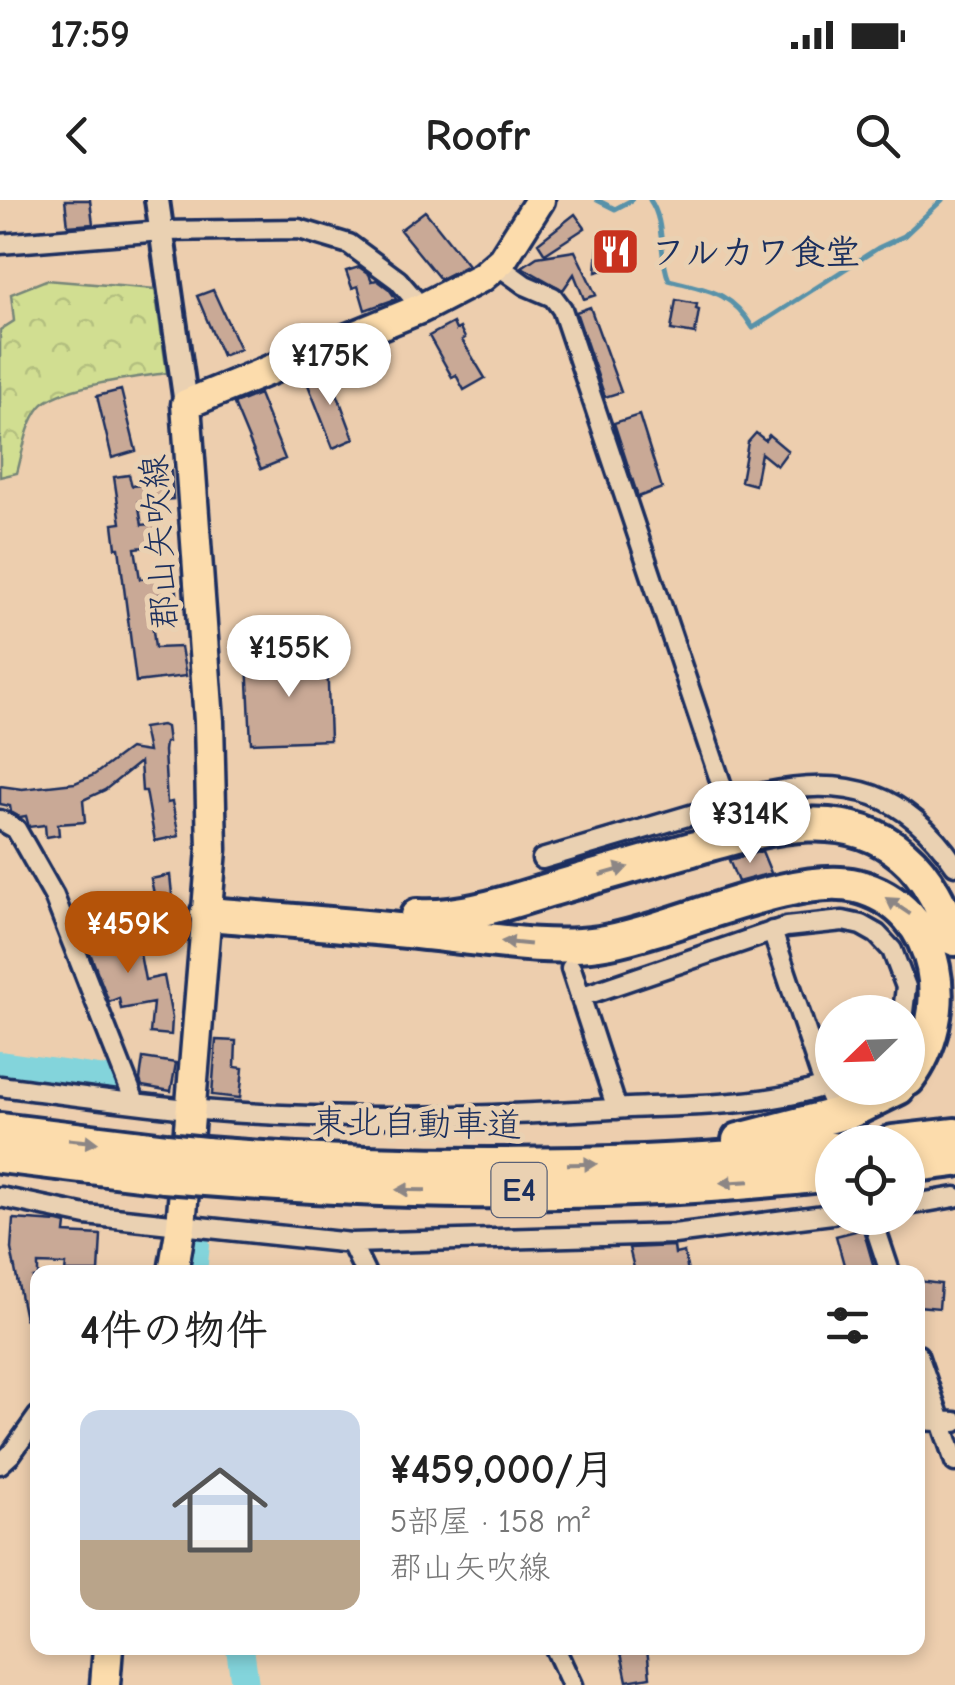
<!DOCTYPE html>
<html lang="ja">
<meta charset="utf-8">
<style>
:root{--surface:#fff;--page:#f2f2f2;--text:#222;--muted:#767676;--line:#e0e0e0;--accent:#b45309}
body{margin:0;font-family:"Comic Neue","Klee One",sans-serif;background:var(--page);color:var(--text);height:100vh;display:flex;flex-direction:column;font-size:38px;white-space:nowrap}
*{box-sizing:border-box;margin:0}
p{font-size:32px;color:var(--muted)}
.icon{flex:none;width:55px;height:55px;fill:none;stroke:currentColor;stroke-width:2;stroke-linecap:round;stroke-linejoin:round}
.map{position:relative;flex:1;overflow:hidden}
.side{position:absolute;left:30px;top:1065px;width:895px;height:390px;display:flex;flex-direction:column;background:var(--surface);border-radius:20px;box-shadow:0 5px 15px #0003}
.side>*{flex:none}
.needle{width:65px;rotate:247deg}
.tools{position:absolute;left:815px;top:795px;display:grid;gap:20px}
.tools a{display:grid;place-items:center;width:110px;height:110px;border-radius:50%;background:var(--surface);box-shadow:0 5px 15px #0003;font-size:50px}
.price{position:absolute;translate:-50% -85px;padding:0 22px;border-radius:35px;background:#fff;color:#222;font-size:32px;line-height:65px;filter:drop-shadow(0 2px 5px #0008)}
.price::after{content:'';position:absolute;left:50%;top:60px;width:30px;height:22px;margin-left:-15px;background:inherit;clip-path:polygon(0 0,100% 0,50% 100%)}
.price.on{background:var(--accent);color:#fff}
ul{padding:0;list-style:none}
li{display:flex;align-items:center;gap:30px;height:250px;padding:0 50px}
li+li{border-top:2px solid var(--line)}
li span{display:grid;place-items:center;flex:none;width:280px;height:200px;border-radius:20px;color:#555}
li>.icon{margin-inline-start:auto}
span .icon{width:120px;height:120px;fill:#fffc;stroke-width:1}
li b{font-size:42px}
h2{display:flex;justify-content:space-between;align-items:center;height:120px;padding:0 50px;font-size:42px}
.status{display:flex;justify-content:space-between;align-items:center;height:70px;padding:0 50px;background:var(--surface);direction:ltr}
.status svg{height:28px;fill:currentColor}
header{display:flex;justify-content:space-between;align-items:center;height:130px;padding:0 50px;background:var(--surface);font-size:45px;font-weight:800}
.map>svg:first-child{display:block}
</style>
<div class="status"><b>17:59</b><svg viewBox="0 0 49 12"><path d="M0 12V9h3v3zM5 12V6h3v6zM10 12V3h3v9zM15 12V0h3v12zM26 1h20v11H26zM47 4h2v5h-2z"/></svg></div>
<header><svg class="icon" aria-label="back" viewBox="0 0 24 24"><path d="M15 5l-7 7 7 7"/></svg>Roofr<svg class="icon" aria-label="search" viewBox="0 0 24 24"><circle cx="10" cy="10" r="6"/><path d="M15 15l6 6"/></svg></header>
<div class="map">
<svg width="955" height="1485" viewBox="0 0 955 1485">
<defs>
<pattern id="forest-crowns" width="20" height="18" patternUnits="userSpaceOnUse" patternTransform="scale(2.5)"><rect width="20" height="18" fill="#d1de91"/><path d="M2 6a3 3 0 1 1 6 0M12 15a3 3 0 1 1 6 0" fill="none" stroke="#b3bf7f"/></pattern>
</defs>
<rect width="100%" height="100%" fill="#edceae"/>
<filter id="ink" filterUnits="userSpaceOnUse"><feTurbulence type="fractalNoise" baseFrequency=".01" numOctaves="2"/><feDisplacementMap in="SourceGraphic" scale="20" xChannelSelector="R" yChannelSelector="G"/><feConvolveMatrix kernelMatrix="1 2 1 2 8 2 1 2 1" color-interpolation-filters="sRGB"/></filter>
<g filter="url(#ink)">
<path fill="url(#forest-crowns)" stroke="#768678" stroke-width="2.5" d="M46,80L155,89L167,173C139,177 57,186 40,207C26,225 23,252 17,273L0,277V130L14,121L11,94Z"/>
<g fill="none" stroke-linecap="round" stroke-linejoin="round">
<path stroke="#5992a9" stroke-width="5" d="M597,0L615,9L632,0
M650,0C666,23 658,55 669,80C708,90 731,91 753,128L878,48L904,36L942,0"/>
<path stroke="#83d4db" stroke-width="28" d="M0,865L113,881
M193,1072L196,1044
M240,1448L245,1485"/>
</g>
<path fill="#c9a996" stroke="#1b2f5e" stroke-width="2.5" d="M65,0H90L93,24L68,26Z
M425,11L468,65L440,79L400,30Z
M575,14L585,28L545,54L538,43Z
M619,44L635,48L633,71L608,69L596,72L598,47Z
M575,51L596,95L584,99L574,74L563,90L522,67L537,57Z
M359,67L369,74L372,81L377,80L389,89L396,99L365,110L358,86L352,88L346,71Z
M213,90L240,149L222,156L197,96Z
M676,100L697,104L696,109L699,110L695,134L671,130Z
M590,107L621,192L605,197L576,112Z
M453,123L456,130L460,128L465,138L462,140L485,178L464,190L456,175L452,177L429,136Z
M328,169L354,239L333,248L305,177Z
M121,190L136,251L112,258L97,196Z
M259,194L285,259L261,269L234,204Z
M639,215L662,288L638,297L614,223Z
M756,233L765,240L769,235L788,251L777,266L761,253L755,285L741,281L748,242Z
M171,271L173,299L138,302L142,325L160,323L163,345L135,348L140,379L175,374L177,393L149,396L155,448L181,447L186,476L136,482L119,348H116L113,324L121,323L114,277L129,275L132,286L154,283L153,273Z
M327,458L330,540L251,543L247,461Z
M162,525L166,527L168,542L165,543L164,551L167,603L172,602L179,636L155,641L146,591H142L140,562L105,590L83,600L85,622L58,624L59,635L46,637L45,625L29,627L26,616L20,617L11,612L10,606L0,604V586L22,589L75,583L94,575L129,549L148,552L143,528Z
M762,651L771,673L738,682L729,660Z
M170,675L173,704L156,705L151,679Z
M87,714L94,739L127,732L131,751L139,749L145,780L164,776L172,818L171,835L150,833L153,803L121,809L119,798L109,802L76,717Z
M216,840L236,841L235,867L243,868L240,898L212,895Z
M143,858L176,863L171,891L142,886L140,880Z
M13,1019L58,1022L66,1024L65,1033L101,1035L99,1072H65L66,1065L38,1064V1077L33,1078L38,1117L25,1119L11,1049Z
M863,1029L875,1071L846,1072L836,1036Z
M674,1046L675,1054L684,1052L688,1072H635L629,1048Z
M919,1081L941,1084L939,1108L918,1106Z
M620,1448H647L650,1477L627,1481Z"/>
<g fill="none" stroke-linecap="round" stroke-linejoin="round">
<path stroke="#c3ae9e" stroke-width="18" stroke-dasharray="18 9" stroke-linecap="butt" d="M836,910L847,942"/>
<defs>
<path id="minor" d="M0,44L162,31L299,29L349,44L398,80L422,108
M496,64L525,85L553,97L562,109L728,604
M0,620L16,629L54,696L135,902
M542,659L765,593C849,575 906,593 955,665
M772,731L821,876L834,906
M571,768L617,909
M580,797L786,727L843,721L861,725L877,734L892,750L906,787L903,812
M0,886C63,894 126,903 189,909C335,922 483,917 629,908C692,905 774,906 832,883
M0,997L86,1015L351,1043L674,1034L832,1014
M908,1005L955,997
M872,1018L890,1072
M351,1043L365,1072
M918,1155L955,1262
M918,1220L955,1222
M0,1264L11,1254L38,1216
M555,1448L572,1485"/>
<path id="tertiary" d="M157,0L186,204"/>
<path id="primary" d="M173,1072L181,1026L212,649L209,521L186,204L422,108L482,77L502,60L540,0
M105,1485L108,1448"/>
<path id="motorway" d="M207,714C280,720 353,725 425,733C482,738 542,751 599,743C668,733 793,671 856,686C945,708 955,817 908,879
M417,716C466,719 513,700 559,687C603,674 647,662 692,649C761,630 842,602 903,655C929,677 942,708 955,739
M0,930L166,950
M739,940L851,911L898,888
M893,942L955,935
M205,954C414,970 624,969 832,949
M0,956L164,976
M908,966L955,960
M205,979C413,995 625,998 832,974"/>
</defs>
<use href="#minor" stroke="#1b2f5e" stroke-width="25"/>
<use href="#tertiary" stroke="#1b2f5e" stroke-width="30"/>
<use href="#primary" stroke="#1b2f5e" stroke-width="35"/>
<use href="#motorway" stroke="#1b2f5e" stroke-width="40"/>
<use href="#minor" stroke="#ead1b2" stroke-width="18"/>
<use href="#tertiary" stroke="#ead1b2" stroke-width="22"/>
<use href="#primary" stroke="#fcdcac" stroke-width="28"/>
<use href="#motorway" stroke="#fcdcac" stroke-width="32"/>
<defs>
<path id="motorway-bridge" d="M166,950L205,954
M164,976L205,979"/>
</defs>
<use href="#motorway-bridge" stroke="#1b2f5e" stroke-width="40" stroke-linecap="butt"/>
<use href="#motorway-bridge" stroke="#fcdcac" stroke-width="32"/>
</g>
<defs><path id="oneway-solid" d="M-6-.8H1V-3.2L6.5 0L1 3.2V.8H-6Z" transform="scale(2.5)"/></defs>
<g fill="#8c8685">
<use href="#oneway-solid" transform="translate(614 671) rotate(-16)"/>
<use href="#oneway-solid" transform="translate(898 706) rotate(-146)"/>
<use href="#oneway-solid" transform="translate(516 743) rotate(-174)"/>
<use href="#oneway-solid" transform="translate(83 941) rotate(6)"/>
<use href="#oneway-solid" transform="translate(582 964) rotate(-1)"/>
<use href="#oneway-solid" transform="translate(735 982) rotate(177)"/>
<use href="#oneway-solid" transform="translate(411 990) rotate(-179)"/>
</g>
</g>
<defs>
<symbol id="restaurant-square" viewBox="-11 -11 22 22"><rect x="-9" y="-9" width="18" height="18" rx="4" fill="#c8321e" stroke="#ead1b2"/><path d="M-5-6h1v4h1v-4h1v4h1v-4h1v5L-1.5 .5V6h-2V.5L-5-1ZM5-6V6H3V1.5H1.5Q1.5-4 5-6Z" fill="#fff"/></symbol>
</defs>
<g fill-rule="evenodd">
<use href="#restaurant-square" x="588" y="24" width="55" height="55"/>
</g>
<g text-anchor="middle" stroke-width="10" stroke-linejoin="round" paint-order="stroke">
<rect fill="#ead1b2" stroke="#596077" stroke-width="2.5" x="491.5" y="963" width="55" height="54" rx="8"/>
<g font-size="32" font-weight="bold" fill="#1b2f5e">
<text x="519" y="1001">E4</text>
</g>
<g font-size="35" font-weight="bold" fill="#1b2f5e" stroke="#ead1b2" text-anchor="start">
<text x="651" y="64">フルカワ食堂</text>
</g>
<g font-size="35" fill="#1b2f5e" stroke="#ead1b2">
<text transform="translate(159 342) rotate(-94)" y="12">郡山矢吹線</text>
<text transform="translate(417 923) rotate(1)" y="12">東北自動車道</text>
</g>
</g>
</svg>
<div class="tools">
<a><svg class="needle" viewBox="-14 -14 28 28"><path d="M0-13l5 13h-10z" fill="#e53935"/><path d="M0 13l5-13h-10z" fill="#767676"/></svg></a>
<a><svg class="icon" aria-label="locate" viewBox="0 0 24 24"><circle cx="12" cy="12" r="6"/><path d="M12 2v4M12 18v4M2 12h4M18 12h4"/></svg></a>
</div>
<b class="price" style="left:330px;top:208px">¥175K</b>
<b class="price" style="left:289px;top:500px">¥155K</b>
<b class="price" style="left:750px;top:666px">¥314K</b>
<b class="price on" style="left:128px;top:776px">¥459K</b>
<section class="side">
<h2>4件の物件<svg class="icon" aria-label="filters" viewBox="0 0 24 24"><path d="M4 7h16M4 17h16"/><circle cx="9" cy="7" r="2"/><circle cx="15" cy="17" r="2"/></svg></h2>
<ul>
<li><span style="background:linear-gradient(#c9d6e8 65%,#b9a48a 0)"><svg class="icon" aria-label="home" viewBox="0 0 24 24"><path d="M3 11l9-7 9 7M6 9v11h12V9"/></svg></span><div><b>¥459,000/月</b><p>5部屋 · 158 m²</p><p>郡山矢吹線</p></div></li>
</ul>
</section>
</div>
